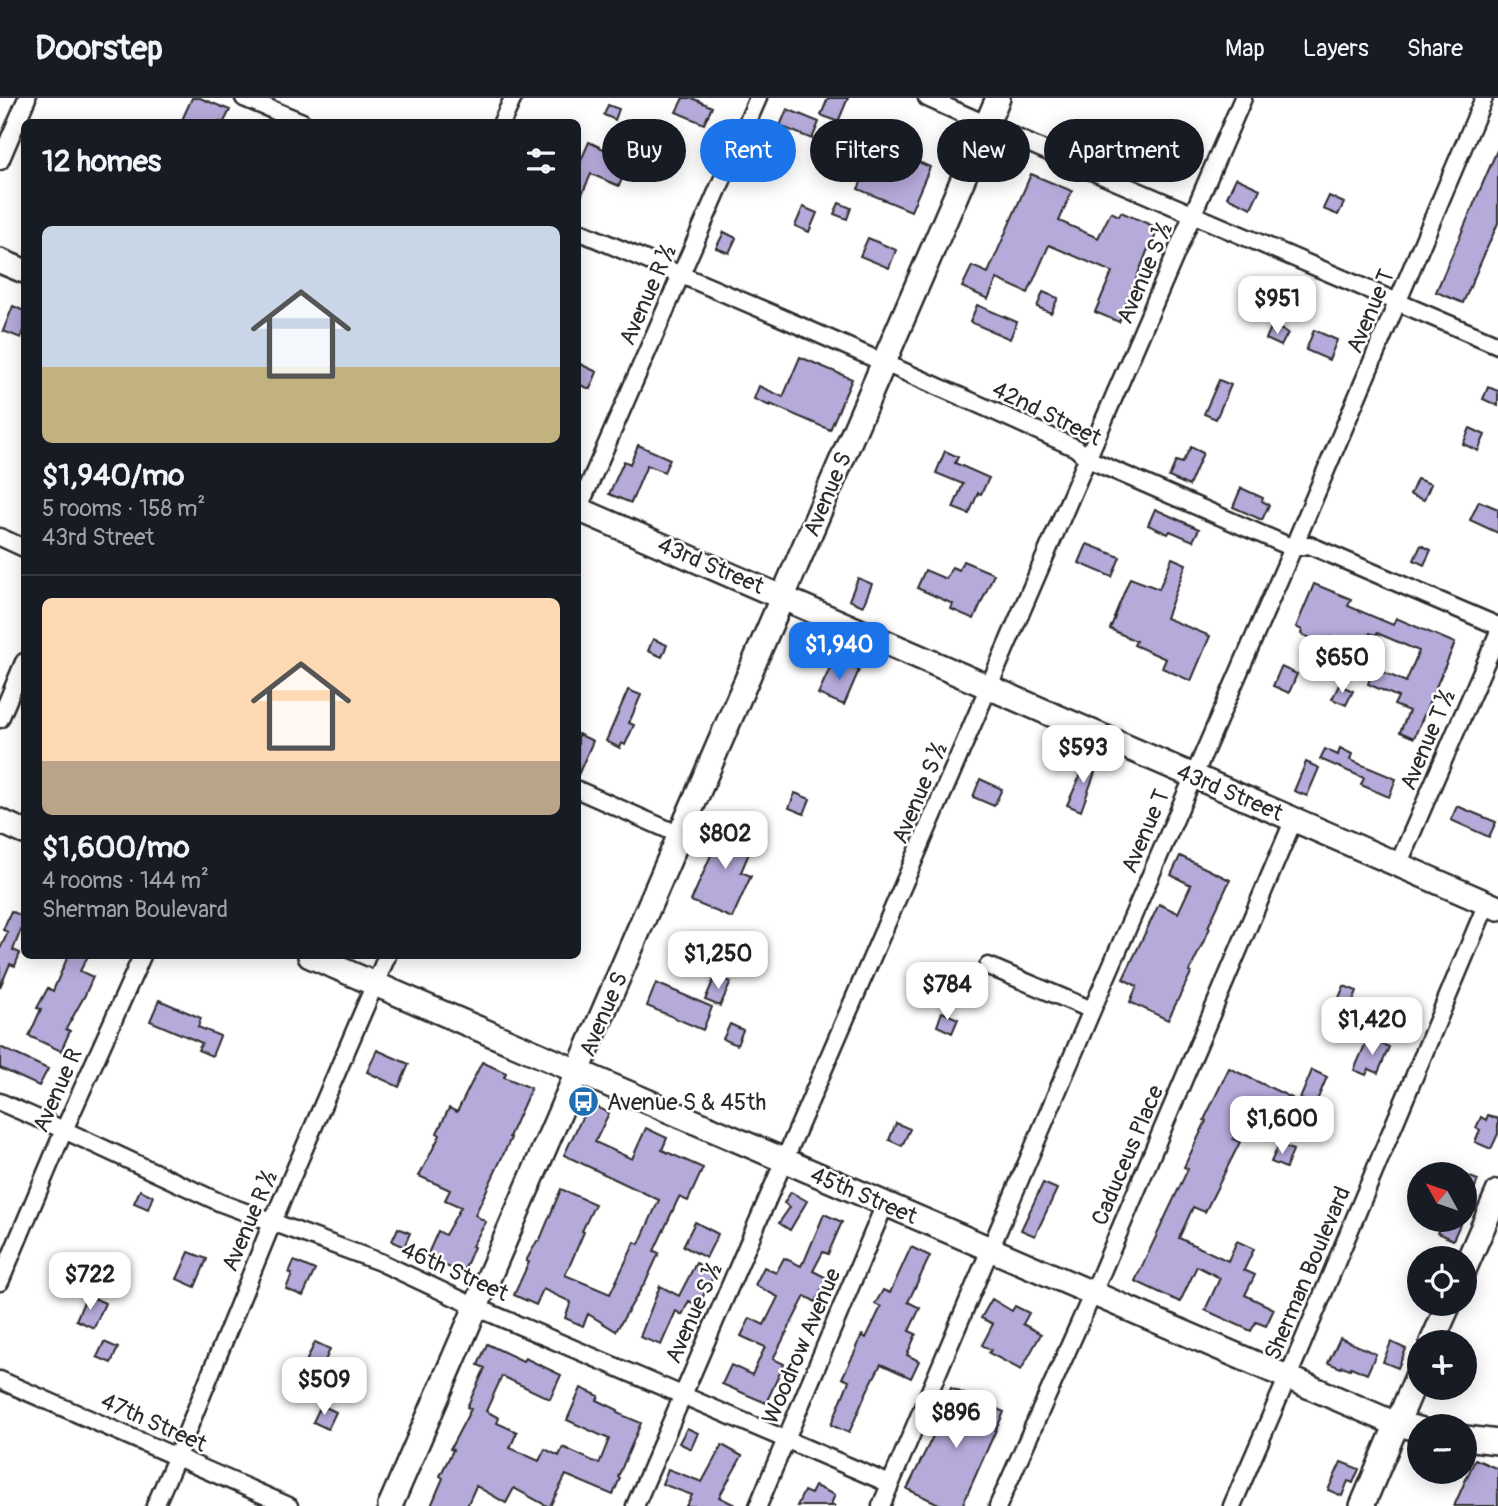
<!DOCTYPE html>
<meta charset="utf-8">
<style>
:root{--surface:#171b24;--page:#20242c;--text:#f1f3f6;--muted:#9ea1a6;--line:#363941;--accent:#1a73e8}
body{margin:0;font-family:Pangolin,sans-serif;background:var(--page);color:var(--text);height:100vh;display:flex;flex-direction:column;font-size:26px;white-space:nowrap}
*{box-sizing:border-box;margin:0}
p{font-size:23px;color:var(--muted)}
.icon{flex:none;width:38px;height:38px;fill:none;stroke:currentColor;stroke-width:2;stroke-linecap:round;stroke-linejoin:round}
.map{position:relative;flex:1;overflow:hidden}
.side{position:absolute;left:21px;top:21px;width:560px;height:840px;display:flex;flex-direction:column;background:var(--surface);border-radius:10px;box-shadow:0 4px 18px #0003}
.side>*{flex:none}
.hud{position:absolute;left:602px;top:21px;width:665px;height:63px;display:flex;gap:14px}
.needle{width:46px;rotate:310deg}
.buttons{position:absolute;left:1407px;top:1064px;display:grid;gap:14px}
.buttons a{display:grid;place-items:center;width:70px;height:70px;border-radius:50%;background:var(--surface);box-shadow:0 4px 18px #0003;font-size:35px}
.price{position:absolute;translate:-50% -60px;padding:0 16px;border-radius:14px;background:#fff;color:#222;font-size:23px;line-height:46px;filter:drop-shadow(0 2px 4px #0008)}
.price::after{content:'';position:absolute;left:50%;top:42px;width:21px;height:16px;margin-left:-10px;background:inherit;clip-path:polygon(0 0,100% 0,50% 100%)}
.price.on{background:var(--accent);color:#fff}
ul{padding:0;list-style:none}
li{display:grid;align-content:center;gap:14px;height:371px;padding:0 21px}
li+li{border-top:2px solid var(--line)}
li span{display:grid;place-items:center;height:217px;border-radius:10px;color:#555}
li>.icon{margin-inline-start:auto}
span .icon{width:126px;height:126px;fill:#fffc;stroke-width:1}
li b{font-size:30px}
h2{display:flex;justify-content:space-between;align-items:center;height:84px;padding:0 21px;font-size:30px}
.pill{padding:0 24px;border-radius:32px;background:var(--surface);box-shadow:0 4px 18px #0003;font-size:24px;line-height:63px}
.pill.on{background:var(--accent);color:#fff}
header{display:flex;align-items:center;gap:42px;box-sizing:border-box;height:98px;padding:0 35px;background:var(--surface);border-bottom:2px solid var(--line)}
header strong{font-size:33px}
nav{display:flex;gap:38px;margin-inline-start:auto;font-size:24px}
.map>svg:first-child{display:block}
</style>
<header>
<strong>Doorstep</strong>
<nav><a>Map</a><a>Layers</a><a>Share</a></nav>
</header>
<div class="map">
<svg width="1498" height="1408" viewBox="0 0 1498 1408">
<rect width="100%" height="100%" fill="#fff"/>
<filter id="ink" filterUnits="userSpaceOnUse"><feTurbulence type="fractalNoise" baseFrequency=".0143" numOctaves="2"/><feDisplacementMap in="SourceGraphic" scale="14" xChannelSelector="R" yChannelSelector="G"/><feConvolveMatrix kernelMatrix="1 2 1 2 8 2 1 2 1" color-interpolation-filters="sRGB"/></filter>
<g filter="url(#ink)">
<path fill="#b6aada" stroke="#2b2b2b" stroke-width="2" d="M192,0H200L230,12L224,24H181Z
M683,0H692L712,9L704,26L676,14Z
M828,0H848L838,24L821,17Z
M608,7L619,11L615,22L604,17Z
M787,11L819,24L812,41L780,28Z
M629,31L642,36L636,51L623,45Z
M589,44L627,62L622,75L624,76L619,88L591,76L578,105V69Z
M878,46L930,69L911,113L858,91Z
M1498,50V125L1463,205L1436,194Z
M1031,76L1072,93L1059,123L1098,140L1111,114L1119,118L1121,114L1158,130L1150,152L1148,151L1119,224L1095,214L1112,174L1049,147L1028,195L997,181L988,201L962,189L972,168L988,175Z
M1236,80L1260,91L1251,110L1227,99Z
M1329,98L1344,105L1338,117L1323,111Z
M839,105L851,110L847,121L834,116Z
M803,109L817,115L809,134L795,128Z
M724,134L736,140L729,155L716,150Z
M868,140L896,152L889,170L860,158Z
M1043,194L1058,200L1051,215L1037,209Z
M977,207L1017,224L1010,241L970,224Z
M13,208L24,213V231L21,240L3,233Z
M1272,227L1288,235L1281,248L1266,241Z
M1314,232L1337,242L1329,262L1306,252Z
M800,259L852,281L830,332L770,306V308L754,301L759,288L783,299Z
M578,265L597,274L590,291L578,286Z
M1219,282L1231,287L1216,321L1204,316Z
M1488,289L1498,293V308L1483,301Z
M1470,330L1485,337L1478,353L1463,346Z
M638,347L670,361L664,374L647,367L631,405L609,396L624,363L630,366Z
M1191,349L1203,355L1189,388L1169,379L1176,363L1182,365Z
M945,353L958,359L955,365L989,380L981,396L978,395L969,416L953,410L963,386L936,375Z
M1417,381L1431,386L1424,402L1410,397Z
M1241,390L1263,400L1262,403L1269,407L1262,422L1233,409Z
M1479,403L1498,411V435L1470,422Z
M1155,411L1199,431L1193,443L1170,433L1168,436L1148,427Z
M1087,446L1120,459L1112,479L1079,465Z
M1421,447L1431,452L1424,467L1414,462Z
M1172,460L1186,466L1166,520L1210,538L1191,583L1162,570L1166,561L1134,547L1136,543L1110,531L1115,519H1114L1130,480L1159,491Z
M963,463L994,476L974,521L951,511L953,506L917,490L925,472L946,481L952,469L959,472Z
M858,480L872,486L863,508L849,502Z
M1314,486L1351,501L1348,508L1393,527L1396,520L1455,545L1414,640L1400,634L1409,613L1394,607L1398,599L1368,586L1374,570L1406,584L1419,553L1377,535L1375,537L1370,535L1362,553L1330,539L1326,547L1301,536L1302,532L1296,529Z
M653,541L667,547L662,559L648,553Z
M834,561L859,572L844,607L818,596Z
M1281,569L1297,576L1289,595L1273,588Z
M1339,587L1353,593L1346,607L1332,601Z
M628,592L641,597L629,625L634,627L625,647L622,645L620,650L606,643Z
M578,636L593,643L578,677Z
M1340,650L1352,656L1350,662L1396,681L1389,699L1361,687L1364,680L1320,661L1325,651L1338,657Z
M1085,661L1098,666L1081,713L1067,707L1081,676H1079Z
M1306,664L1319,670L1307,698L1294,693Z
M980,681L1002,691L994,708L973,699Z
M795,695L810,701L804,716L789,710Z
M1457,708L1496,724L1489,739L1451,722Z
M712,723L755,741L741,774L751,778L732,820L691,803L718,741L707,737Z
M1180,758L1230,782L1208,829L1210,830L1189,874L1191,875L1168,922L1130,904L1137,888L1123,881L1159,806L1178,815L1191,787L1171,777Z
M11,813L24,819V824L13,852L20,855L15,868L10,866L0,889V851L8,834L3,832Z
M68,858H88L80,873L93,879L85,897L66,931L70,933L61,953L29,938L41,911L37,910L48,890L53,893Z
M715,878L731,884L720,908L705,902Z
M656,885L712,909L703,932L647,908Z
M1344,888L1357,893L1345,922L1332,916Z
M159,902L201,920L198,929L220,938L212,958L198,952L202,945L150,923Z
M942,914L958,921L952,935L937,928Z
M730,926L743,932L737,947L723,941Z
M1368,940L1389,949L1378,975L1369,971L1366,977L1354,972Z
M0,949L48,971L39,988L0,970Z
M377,952L409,966L399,989L367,974Z
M482,964L506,975L504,979L531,990L509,1039L511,1040L475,1117L486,1124L472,1148L474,1149L463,1175L426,1160L438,1133L445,1137L461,1109L445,1102L450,1092L419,1078L440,1037L437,1035L449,1010L457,1014Z
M1229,970L1292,1000L1284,1017L1252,1002L1233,1041L1240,1044L1205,1114L1193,1109L1179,1140L1228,1163L1237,1143L1254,1151L1244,1172L1255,1177L1245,1197L1274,1211L1266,1228L1256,1224L1251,1233L1205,1212L1220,1180L1197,1168L1180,1204L1135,1183L1188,1071L1184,1069L1206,1023L1204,1022Z
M1312,972L1327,979L1315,1007L1300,1001Z
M589,1005L609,1015L595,1044L632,1061L646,1030L667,1040L662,1052L703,1070L688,1103L679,1099L654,1153L659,1155L647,1181L616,1233L588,1216L583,1228L565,1220L571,1204L543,1191L536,1207L514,1197L529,1164L526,1163L537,1143L539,1144L561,1091L595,1106L582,1133L584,1134L572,1162L565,1177L610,1196L635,1144L639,1146L659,1102L564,1057Z
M1488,1017L1498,1021V1036L1491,1051L1475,1044L1480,1032L1476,1030L1481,1019L1486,1022Z
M896,1025L910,1031L902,1048L889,1042Z
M1279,1046L1293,1052L1286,1070L1271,1064Z
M1465,1077L1478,1082L1465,1113Z
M1043,1085L1057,1091L1035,1138L1021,1132Z
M140,1092L153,1098L148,1111L134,1105Z
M791,1094L807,1103L790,1132L779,1125L790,1109L784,1105Z
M824,1116L842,1124L828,1156L823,1154L813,1173L827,1180L816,1204L805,1198L773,1261L784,1266L766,1305L722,1286L731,1267L752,1277L765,1249L741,1238L750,1220L764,1227L778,1199L755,1187L764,1169L776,1175L784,1160L801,1168L803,1164H804Z
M1443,1122H1462L1453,1142L1437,1135Z
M695,1124L718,1136L706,1160L683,1148Z
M398,1130L410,1135L404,1149L392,1143Z
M911,1149L930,1158L908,1204L920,1210L909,1233L916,1236L907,1257L919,1263L911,1280L881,1266L867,1293L849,1335L831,1327L849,1283L842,1280L857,1250L856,1249L862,1237L866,1240L881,1209L875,1206L883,1192L890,1195Z
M189,1154L207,1161L195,1189L177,1181Z
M294,1163L315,1172L303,1198L286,1191L292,1176L289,1175Z
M696,1165L715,1175L698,1208L689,1203L682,1217L676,1213L661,1247L640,1239L660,1188L679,1198Z
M87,1197L105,1205L94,1230L76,1222Z
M992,1201L1012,1213L1015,1208L1029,1215L1023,1226L1041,1236L1021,1272L989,1255L991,1252L982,1247L993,1226L981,1220Z
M1340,1240L1376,1256L1367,1276L1351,1269L1350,1271L1342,1268L1341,1270L1328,1265Z
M104,1244L118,1250L111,1265L97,1259Z
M315,1244L330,1251L321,1273L305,1266Z
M1391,1244L1406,1251L1398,1270L1383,1264Z
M487,1246L523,1263L525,1260L561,1277L550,1301L502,1278L486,1313L499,1320L497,1325L517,1334L510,1350L539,1363L545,1351L559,1358L563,1349L599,1366L609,1341L567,1322L581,1290L599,1298L597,1302L618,1312L617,1315L641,1325L618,1379L620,1380L613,1397L566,1377L550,1408H547L514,1390L506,1405L476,1388L467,1408H431L443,1380L440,1378L453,1352L450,1351L471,1311L467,1309L485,1270L478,1267Z
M951,1290L1004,1314L962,1408H943L907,1391L933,1338L930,1337Z
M321,1307L336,1314L328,1331L313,1324Z
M687,1330L698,1335L691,1351L679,1345Z
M722,1347L742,1358L719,1399L737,1408H686L692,1397L662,1386L668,1371L702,1384Z
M1475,1361L1498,1371V1408H1454Z
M1341,1364L1359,1371L1353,1385L1348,1383L1342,1398L1328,1392Z
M815,1388L835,1397L831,1406L835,1408H797L804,1393L811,1396Z"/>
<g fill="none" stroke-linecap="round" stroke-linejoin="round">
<defs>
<path id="street" d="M244,0L302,24
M927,0L1089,72L1498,247
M502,24L513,0
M0,63L27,0
M578,133L780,219L989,311L1076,350L1088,361L1293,450L1309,447L1498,528
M578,412L758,0
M0,439L24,450
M0,621L24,564
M578,692L680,737
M1398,767L1498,536
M988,868L1092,912
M0,1004L64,1032L221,1105L380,1164L476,1209L890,1386
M0,1184L64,1032L142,858
M0,1282L289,1408
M155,1408L177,1358L272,1125L387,858
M635,1408L1243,0
M758,1408L885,1106
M881,1408L1092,912L1293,450L1484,0
M998,1408L1093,1195L1294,721
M1232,1408L1299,1253L1487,805"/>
<path id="secondary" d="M0,163L24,173
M578,411L1498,810
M0,723L24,734
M310,858L1396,1326L1419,1331
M1465,1170L1498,1094
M1432,1244L1449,1206
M1465,1340L1498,1344
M390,1408L998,0
M1362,1408L1419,1274"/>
</defs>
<use href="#street" stroke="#2b2b2b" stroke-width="21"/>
<use href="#secondary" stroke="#2b2b2b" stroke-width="28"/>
<use href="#street" stroke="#fff" stroke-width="16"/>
<use href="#secondary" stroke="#fff" stroke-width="23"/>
</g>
</g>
<defs>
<symbol id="bus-disc" viewBox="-11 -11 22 22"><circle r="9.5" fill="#1f6fb2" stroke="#fff"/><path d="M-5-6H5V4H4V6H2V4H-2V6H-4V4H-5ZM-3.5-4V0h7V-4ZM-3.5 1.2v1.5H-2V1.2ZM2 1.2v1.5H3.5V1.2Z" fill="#fff"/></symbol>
</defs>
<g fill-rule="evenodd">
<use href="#bus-disc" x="566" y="986" width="35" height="35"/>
</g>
<g text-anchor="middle" stroke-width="5" stroke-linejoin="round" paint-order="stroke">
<g font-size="23" fill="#2b2b2b" stroke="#fff">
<text transform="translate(1144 175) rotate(-67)" y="8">Avenue S ½</text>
<text transform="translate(647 197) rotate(-66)" y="8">Avenue R ½</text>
<text transform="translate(1370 213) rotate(-67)" y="8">Avenue T</text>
<text transform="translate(1047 315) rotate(26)" y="8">42nd Street</text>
<text transform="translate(827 396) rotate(-67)" y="8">Avenue S</text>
<text transform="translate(711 467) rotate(23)" y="8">43rd Street</text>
<text transform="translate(1427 642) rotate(-67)" y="8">Avenue T ½</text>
<text transform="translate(1230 694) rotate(23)" y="8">43rd Street</text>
<text transform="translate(919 695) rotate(-67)" y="8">Avenue S ½</text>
<text transform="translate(1145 733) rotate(-67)" y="8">Avenue T</text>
<text transform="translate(603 916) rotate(-67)" y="8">Avenue S</text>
<text transform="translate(57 992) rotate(-66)" y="8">Avenue R</text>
<text transform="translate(1127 1057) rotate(-67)" y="8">Caduceus Place</text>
<text transform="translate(864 1097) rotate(23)" y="8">45th Street</text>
<text transform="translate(249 1123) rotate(-67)" y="8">Avenue R ½</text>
<text transform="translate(455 1173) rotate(24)" y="8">46th Street</text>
<text transform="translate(1307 1175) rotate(-67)" y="8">Sherman Boulevard</text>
<text transform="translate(693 1215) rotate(-66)" y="8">Avenue S ½</text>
<text transform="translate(801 1248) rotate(-67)" y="8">Woodrow Avenue</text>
<text transform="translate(154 1324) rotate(24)" y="8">47th Street</text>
</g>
<g font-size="23" fill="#2b2b2b" stroke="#fff" text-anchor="start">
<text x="607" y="1012">Avenue S &amp; 45th</text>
</g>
</g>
</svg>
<div class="buttons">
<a><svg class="needle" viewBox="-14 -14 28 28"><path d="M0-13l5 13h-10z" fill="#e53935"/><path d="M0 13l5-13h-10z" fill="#9ea1a6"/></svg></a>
<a><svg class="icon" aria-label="locate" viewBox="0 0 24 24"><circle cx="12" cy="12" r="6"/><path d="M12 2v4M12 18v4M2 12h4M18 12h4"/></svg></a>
<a>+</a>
<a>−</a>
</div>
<b class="price" style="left:1277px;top:238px">$951</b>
<b class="price on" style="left:839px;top:584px">$1,940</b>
<b class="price" style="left:1342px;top:597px">$650</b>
<b class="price" style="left:1083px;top:687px">$593</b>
<b class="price" style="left:725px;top:773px">$802</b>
<b class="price" style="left:718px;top:893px">$1,250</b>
<b class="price" style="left:947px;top:924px">$784</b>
<b class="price" style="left:1372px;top:959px">$1,420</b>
<b class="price" style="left:1282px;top:1058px">$1,600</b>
<b class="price" style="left:90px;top:1214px">$722</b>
<b class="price" style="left:324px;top:1319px">$509</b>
<b class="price" style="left:956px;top:1352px">$896</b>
<div class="hud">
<a class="pill">Buy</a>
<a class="pill on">Rent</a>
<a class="pill">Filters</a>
<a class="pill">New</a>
<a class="pill">Apartment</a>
</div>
<section class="side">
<h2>12 homes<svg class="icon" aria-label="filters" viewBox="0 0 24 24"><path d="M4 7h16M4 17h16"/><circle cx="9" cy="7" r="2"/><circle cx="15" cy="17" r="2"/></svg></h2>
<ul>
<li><span style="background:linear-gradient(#c9d6e8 65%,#c2b280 0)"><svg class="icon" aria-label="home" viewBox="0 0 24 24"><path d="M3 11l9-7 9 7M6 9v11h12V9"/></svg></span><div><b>$1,940/mo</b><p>5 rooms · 158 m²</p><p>43rd Street</p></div></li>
<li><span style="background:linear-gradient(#ffd9b3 75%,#b9a48a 0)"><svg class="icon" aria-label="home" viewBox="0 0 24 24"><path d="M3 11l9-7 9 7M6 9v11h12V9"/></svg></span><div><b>$1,600/mo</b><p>4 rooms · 144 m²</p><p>Sherman Boulevard</p></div></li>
</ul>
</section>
</div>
